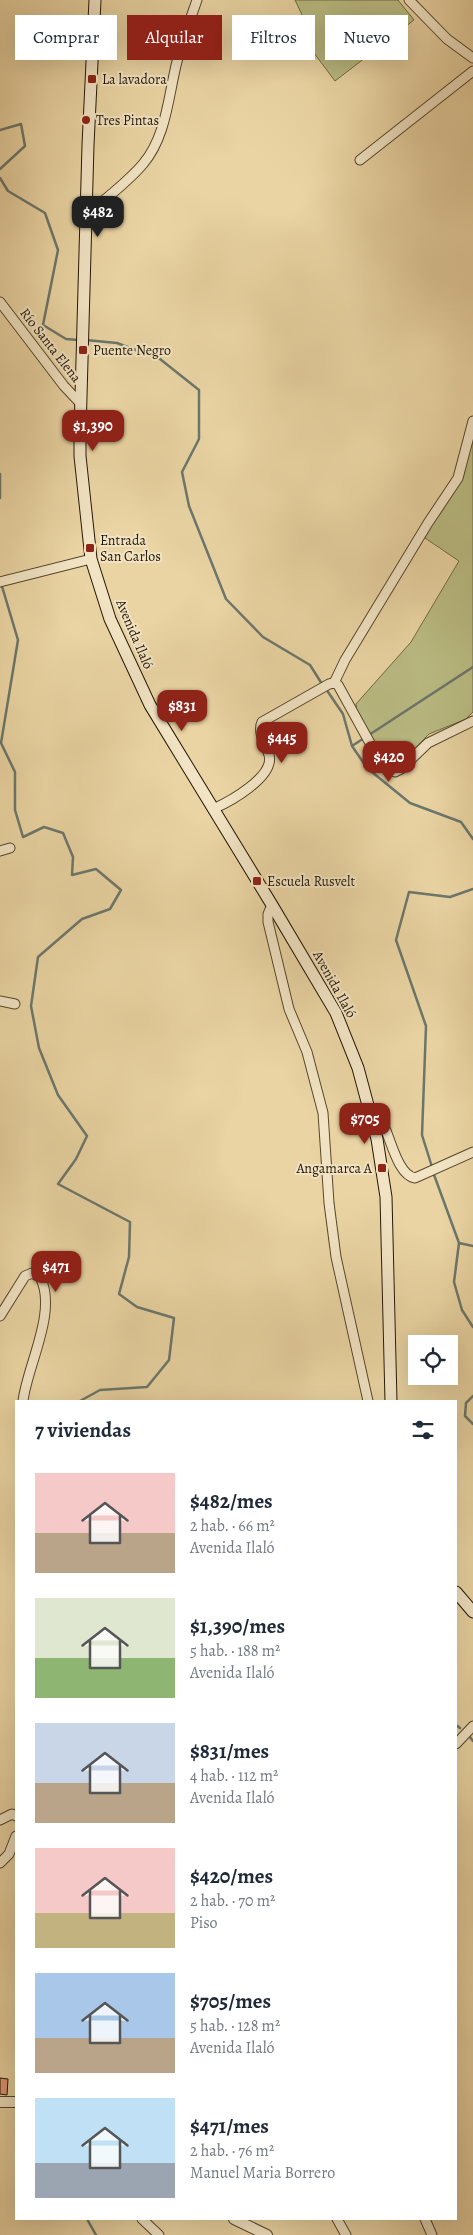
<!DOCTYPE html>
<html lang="es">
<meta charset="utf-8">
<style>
:root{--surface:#fff;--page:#f6f6f7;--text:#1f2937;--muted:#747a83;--accent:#8f2418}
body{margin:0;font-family:Alegreya,serif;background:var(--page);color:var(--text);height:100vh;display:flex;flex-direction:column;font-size:19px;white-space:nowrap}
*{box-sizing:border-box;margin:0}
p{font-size:16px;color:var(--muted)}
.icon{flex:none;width:28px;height:28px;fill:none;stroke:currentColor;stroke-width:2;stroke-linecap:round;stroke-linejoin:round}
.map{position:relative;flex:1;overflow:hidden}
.side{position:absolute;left:15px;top:1400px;width:442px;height:820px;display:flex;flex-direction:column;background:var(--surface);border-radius:0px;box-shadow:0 5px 20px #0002}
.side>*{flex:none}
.guide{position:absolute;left:15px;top:15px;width:444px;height:45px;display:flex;gap:10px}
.buttons{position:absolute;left:408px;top:1335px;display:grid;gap:10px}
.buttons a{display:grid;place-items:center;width:50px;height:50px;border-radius:0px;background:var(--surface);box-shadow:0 5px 20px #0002;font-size:25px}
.price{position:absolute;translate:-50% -42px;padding:0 11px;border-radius:10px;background:var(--accent);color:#fff;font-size:16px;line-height:32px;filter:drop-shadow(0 1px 2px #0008)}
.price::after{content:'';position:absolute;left:50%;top:30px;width:15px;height:11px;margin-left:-8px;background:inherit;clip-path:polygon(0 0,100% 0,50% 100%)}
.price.selected{background:#222;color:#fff}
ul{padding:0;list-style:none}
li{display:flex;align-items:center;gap:15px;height:125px;padding:0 20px}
li span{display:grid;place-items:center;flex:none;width:140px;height:100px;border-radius:0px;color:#555}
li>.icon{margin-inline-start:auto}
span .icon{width:60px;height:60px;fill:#fffc;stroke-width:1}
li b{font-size:21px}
h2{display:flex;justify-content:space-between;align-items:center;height:60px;padding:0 20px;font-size:21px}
.tag{padding:0 18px;border-radius:0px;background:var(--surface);box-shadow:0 5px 20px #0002;font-size:18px;line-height:45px}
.tag.selected{background:var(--accent);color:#fff}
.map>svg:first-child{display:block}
</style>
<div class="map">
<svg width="473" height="2235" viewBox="0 0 473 2235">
<rect width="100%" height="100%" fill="#ead4a3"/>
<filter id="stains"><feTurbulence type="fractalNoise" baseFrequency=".004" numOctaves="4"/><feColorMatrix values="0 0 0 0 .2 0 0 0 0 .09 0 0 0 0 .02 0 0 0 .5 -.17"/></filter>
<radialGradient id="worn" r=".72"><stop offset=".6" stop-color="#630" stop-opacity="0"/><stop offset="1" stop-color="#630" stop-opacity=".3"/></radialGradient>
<path fill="#babc83" stroke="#6f6a44" d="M295,0H398L414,20L335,81L296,29L305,21Z
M473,442V712L466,719L429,734L396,768C366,749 360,739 356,704L411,642L459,561L425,538Z"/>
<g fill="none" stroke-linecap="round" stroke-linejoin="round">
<path stroke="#6b776c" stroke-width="2.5" d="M0,130L21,124L25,146L0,169
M0,178L8,191L45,213L58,250L43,325L66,339L78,340
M86,340L117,343L160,359L199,390V439L182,472L189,506L226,599L263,637L310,665L322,684
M0,474V498
M1,583L18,640L1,743L15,772V810L23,837L44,827L63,833L73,857L72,875L96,869L121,890L110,909L82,919L38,957L31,1006L39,1048L58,1095L87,1136L76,1159L58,1184L130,1222L129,1257L119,1294L137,1307L174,1318L169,1360L147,1387L100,1390L80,1401
M326,689L343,714L352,746L367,768L410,803L461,822L473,839
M352,746L473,667
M432,1167L422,1135L426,1026L396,940L409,892L450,897L473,889
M433,1172L459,1243L454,1282L462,1310L473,1327
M459,1243L473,1246
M473,1396L466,1403L465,1416L473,1424
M456,1725L460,1728
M469,1736L473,1741
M87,2219L96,2235"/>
</g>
<path fill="#e1987a" stroke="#241806" d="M0,2078L8,2079L7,2095L0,2094Z"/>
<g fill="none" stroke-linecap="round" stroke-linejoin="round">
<defs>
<path id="minor" d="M409,0L447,39L473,58
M360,160L473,71
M86,215C105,199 127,183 143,164C165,138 168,101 175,70C180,46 189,23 197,0
M0,302L64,386L81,404
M0,582L91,559
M334,683L345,660L428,523L458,478L473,421
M213,809C229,802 275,777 269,755C266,745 257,732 262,722L329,684L334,683L338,685L376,754L387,770L395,772L401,769L428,743L473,721
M0,851L10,848
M272,905L268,914V922L289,1009L307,1052L323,1113L329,1203L336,1257L368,1401
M0,1001L15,1004
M371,1111C375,1115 381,1120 384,1126C391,1140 398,1175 415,1178L473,1152
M0,1316L25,1276L32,1273L40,1277C58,1311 27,1366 23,1401
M456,1744L473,1726
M0,1820L12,1814L16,1816
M0,1863L9,1854L16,1836
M142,2219L159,2235
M337,2219L346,2235
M425,2219L432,2235"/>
<path id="tertiary" d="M0,2102H16
M234,2219L267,2235"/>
<path id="secondary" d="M95,0L88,145L80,432V456L91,559L110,619L150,705L272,905L336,1013L358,1068L377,1139L386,1197L391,1401
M456,1592L473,1612"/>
</defs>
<use href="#minor" stroke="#56472d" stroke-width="11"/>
<use href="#tertiary" stroke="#56472d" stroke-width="12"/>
<use href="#secondary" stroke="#241806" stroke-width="13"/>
<use href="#minor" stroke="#f1e3c3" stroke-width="9"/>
<use href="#tertiary" stroke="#f1e3c3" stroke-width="10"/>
<use href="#secondary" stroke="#f1e3c3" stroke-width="11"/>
</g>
<g fill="#8f2418" stroke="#f1e3c3" stroke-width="2">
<rect x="87" y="74" width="10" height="10" rx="2.5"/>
<circle cx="86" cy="120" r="5"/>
<rect x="78" y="345" width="10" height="10" rx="2.5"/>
<rect x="85" y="543" width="10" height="10" rx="2.5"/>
<rect x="252" y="876" width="10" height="10" rx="2.5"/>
<rect x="377" y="1163" width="10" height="10" rx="2.5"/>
</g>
<g text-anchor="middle" stroke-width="4" stroke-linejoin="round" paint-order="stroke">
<g font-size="14" fill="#241806" stroke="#f1e3c3" text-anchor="start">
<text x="102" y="84">La lavadora</text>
<text x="96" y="125">Tres Pintas</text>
<text x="93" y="355">Puente Negro</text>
<text x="100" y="545">Entrada<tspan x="100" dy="16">San Carlos</tspan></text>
<text x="267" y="886">Escuela Rusvelt</text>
<text x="372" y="1173" text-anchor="end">Angamarca A</text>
</g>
<g font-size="14" fill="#241806" stroke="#f1e3c3">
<text transform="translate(51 345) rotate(52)" y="5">Río Santa Elena</text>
<text transform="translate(135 634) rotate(67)" y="5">Avenida Ilaló</text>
<text transform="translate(335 984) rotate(61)" y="5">Avenida Ilaló</text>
</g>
</g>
<rect width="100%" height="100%" filter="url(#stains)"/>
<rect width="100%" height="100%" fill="url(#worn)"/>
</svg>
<div class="buttons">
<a><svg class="icon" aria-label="locate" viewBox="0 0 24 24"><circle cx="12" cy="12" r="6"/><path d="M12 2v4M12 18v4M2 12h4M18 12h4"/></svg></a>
</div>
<b class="price selected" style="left:98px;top:238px">$482</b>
<b class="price" style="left:93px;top:452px">$1,390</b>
<b class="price" style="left:182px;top:732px">$831</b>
<b class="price" style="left:282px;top:764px">$445</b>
<b class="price" style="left:389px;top:783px">$420</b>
<b class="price" style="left:365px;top:1145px">$705</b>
<b class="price" style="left:56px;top:1293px">$471</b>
<div class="guide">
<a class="tag">Comprar</a>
<a class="tag selected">Alquilar</a>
<a class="tag">Filtros</a>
<a class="tag">Nuevo</a>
</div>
<section class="side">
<h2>7 viviendas<svg class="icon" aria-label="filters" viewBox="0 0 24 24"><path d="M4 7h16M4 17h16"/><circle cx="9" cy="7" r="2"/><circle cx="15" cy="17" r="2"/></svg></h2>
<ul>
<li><span style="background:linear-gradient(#f6c9c9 60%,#b9a48a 0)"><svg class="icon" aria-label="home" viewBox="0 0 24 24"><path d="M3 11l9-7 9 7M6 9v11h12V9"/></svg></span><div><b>$482/mes</b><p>2 hab. · 66 m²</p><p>Avenida Ilaló</p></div></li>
<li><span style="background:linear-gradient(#dfe7d0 60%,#8fb573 0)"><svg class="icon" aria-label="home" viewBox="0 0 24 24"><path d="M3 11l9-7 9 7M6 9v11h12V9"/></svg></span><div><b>$1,390/mes</b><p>5 hab. · 188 m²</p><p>Avenida Ilaló</p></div></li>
<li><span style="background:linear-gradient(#c9d6e8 60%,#b9a48a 0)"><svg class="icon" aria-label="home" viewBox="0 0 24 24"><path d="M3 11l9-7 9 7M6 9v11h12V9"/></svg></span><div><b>$831/mes</b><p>4 hab. · 112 m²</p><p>Avenida Ilaló</p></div></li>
<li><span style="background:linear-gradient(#f6c9c9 65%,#c2b280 0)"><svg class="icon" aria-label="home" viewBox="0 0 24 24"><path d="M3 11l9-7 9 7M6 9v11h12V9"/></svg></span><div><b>$420/mes</b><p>2 hab. · 70 m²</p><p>Piso</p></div></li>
<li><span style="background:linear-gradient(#a9c7e8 65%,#b9a48a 0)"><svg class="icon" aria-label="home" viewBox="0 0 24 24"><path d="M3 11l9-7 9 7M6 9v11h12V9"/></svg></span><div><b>$705/mes</b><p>5 hab. · 128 m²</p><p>Avenida Ilaló</p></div></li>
<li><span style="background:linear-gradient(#bfe0f5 65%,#9aa5b1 0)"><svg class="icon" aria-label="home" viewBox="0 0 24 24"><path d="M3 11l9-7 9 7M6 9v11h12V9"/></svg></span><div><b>$471/mes</b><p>2 hab. · 76 m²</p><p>Manuel Maria Borrero</p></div></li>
</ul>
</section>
</div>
